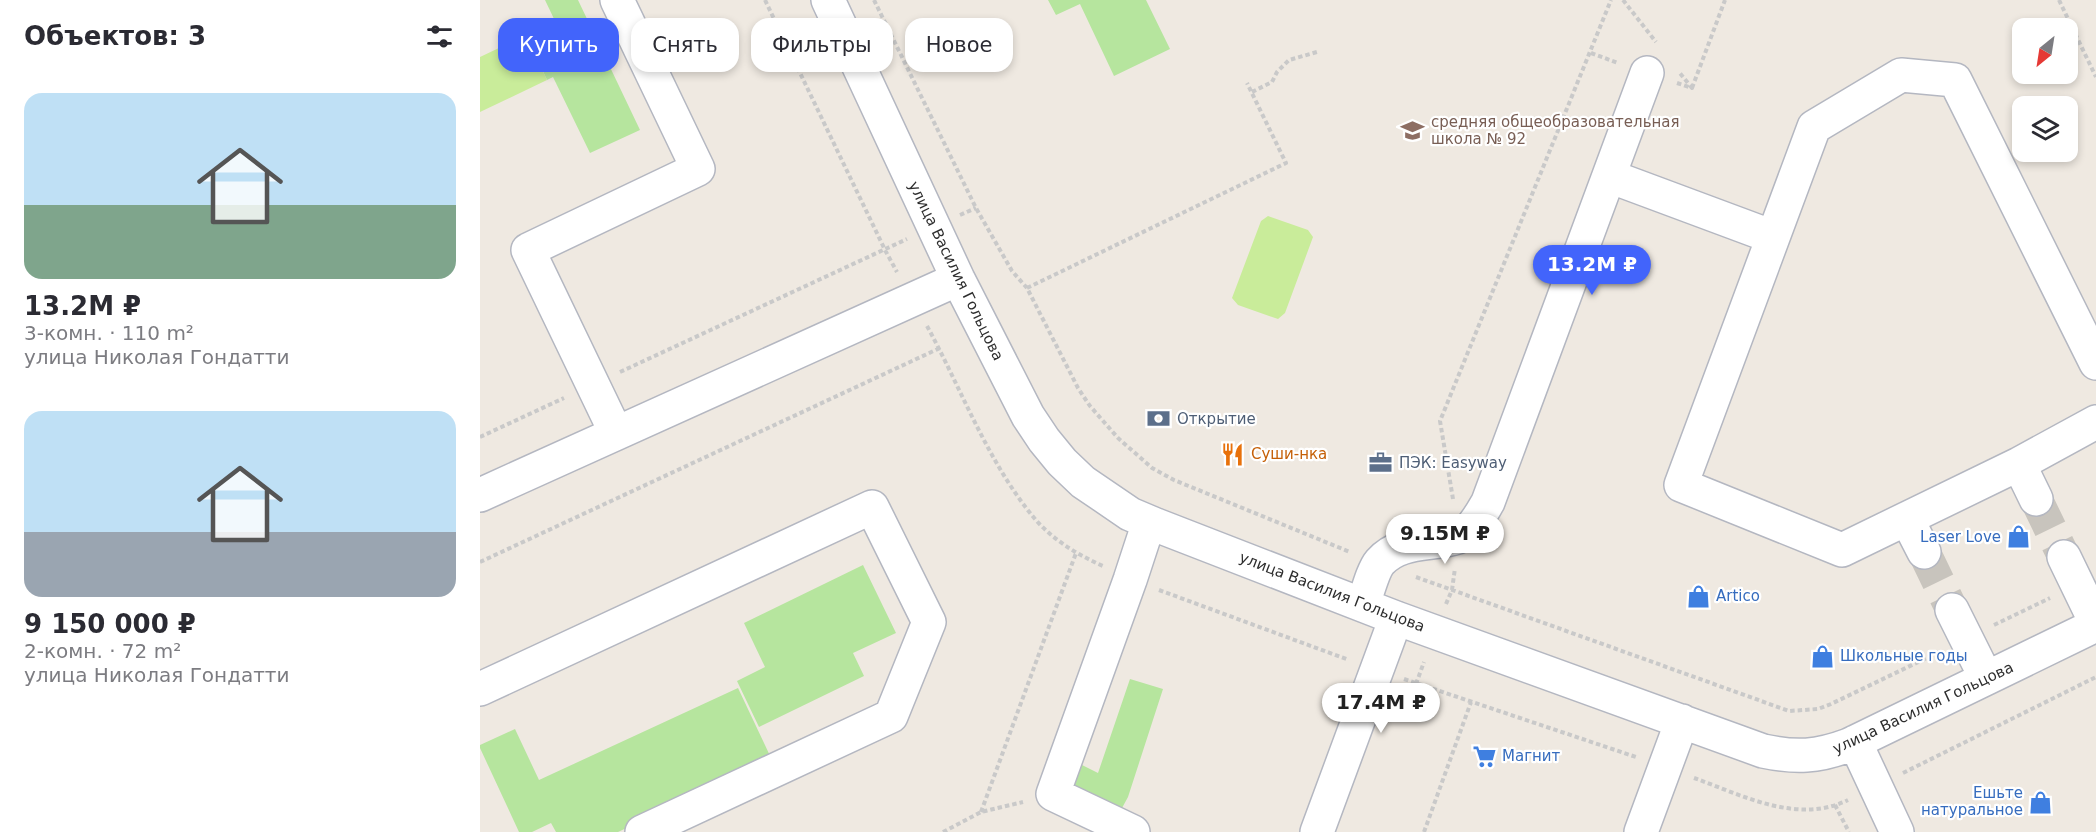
<!DOCTYPE html>
<html lang="ru">
<meta charset="utf-8">
<style>
:root{--surface:#fff;--page:#f7f7f7;--text:#2b2b33;--muted:#7c7c81;--accent:#4264fb}
body{margin:0;font-family:"DejaVu Sans",sans-serif;background:var(--page);color:var(--text);height:100vh;display:flex;flex-direction:column;font-size:22px;white-space:nowrap}
*{box-sizing:border-box;margin:0}
p{font-size:20px;color:var(--muted)}
.icon{flex:none;width:33px;height:33px;fill:none;stroke:currentColor;stroke-width:2;stroke-linecap:round;stroke-linejoin:round}
.map{position:relative;flex:1;overflow:hidden}
.panel{display:flex;flex-direction:column;background:var(--surface);width:480px}
.panel>*{flex:none}
.hud{position:absolute;left:18px;top:18px;width:570px;height:54px;display:flex;gap:12px}
.needle{width:39px;rotate:210deg}
.buttons{position:absolute;left:1532px;top:18px;display:grid;gap:12px}
.buttons a{display:grid;place-items:center;width:66px;height:66px;border-radius:12px;background:var(--surface);box-shadow:0 3px 9px #0003;font-size:30px}
.price{position:absolute;translate:-50% -51px;padding:0 14px;border-radius:21px;background:#fff;color:#222;font-size:20px;line-height:39px;filter:drop-shadow(0 2px 3px #0008)}
.price::after{content:'';position:absolute;left:50%;top:36px;width:18px;height:14px;margin-left:-9px;background:inherit;clip-path:polygon(0 0,100% 0,50% 100%)}
.price.current{background:var(--accent);color:#fff}
ul{padding:0;list-style:none}
li{display:grid;align-content:center;gap:12px;height:318px;padding:0 24px}
li span{display:grid;place-items:center;height:186px;border-radius:18px;color:#555}
li>.icon{margin-inline-start:auto}
span .icon{width:108px;height:108px;fill:#fffc;stroke-width:1}
li b{font-size:26px}
h2{display:flex;justify-content:space-between;align-items:center;height:72px;padding:0 24px;font-size:26px}
.chip{padding:0 21px;border-radius:18px;background:var(--surface);box-shadow:0 3px 9px #0003;font-size:21px;line-height:54px}
.chip.current{background:var(--accent);color:#fff}
main{display:flex;flex:1;min-height:0}
.map>svg:first-child{display:block}
</style>
<main>
<section class="panel">
<h2>Объектов: 3<svg class="icon" aria-label="filters" viewBox="0 0 24 24"><path d="M4 7h16M4 17h16"/><circle cx="9" cy="7" r="2"/><circle cx="15" cy="17" r="2"/></svg></h2>
<ul>
<li><span style="background:linear-gradient(#bfe0f5 60%,#7fa58c 0)"><svg class="icon" aria-label="home" viewBox="0 0 24 24"><path d="M3 11l9-7 9 7M6 9v11h12V9"/></svg></span><div><b>13.2M ₽</b><p>3-комн. · 110 m²</p><p>улица Николая Гондатти</p></div></li>
<li><span style="background:linear-gradient(#bfe0f5 65%,#9aa5b1 0)"><svg class="icon" aria-label="home" viewBox="0 0 24 24"><path d="M3 11l9-7 9 7M6 9v11h12V9"/></svg></span><div><b>9 150 000 ₽</b><p>2-комн. · 72 m²</p><p>улица Николая Гондатти</p></div></li>
</ul>
</section>
<div class="map">
<svg width="1616" height="832" viewBox="0 0 1616 832">
<rect width="100%" height="100%" fill="#efe9e1"/>
<path fill="#b6e59e" d="M65,0H98L160,130L110,153L73,77L67,80L46,35L75,21Z
M568,0H666L690,49L634,76L600,4L576,15Z
M383,565L416,633L373,653L384,676L279,727L257,681L285,667L264,623Z
M650,679L683,689L648,797L642,808L634,809L593,793L591,779L597,765H602L618,773Z
M258,688L292,760L138,832H76L71,823L52,832H39L0,748V745L35,729L59,780Z"/>
<path fill="#c9ec9a" d="M46,35L67,80L0,112V57Z
M788,216L828,230L833,237L805,313L798,319L758,305L752,298L781,221Z"/>
<g fill="none" stroke-linecap="round" stroke-linejoin="round">
<path stroke="#c8c4bd" stroke-width="33" stroke-dasharray="33 16" stroke-linecap="butt" d="M1556,499L1584,557
M1444,552L1472,610"/>
<defs>
<path id="minor" d="M348,0L478,279L548,416L564,440L582,462L603,482L650,514L676,525L916,618L1283,751C1316,758 1337,757 1369,745L1616,625
M1129,176L1293,237
M1616,363L1475,80L1421,75L1334,127L1201,485L1362,550L1539,464L1616,422
M136,433L48,250L218,169L137,0
M1539,464L1556,499
M0,495L478,279
M1427,519L1444,552
M1584,557L1616,623
M883,605C887,594 893,570 900,562C921,539 951,546 978,537C992,532 1001,514 1008,502L1167,73
M1472,610L1506,678
M0,689L392,507L449,622L411,716L162,832
M1375,742L1417,832
M653,832L573,794L650,580L669,522
M837,832L916,618
M1161,832L1202,721"/>
</defs>
<use href="#minor" stroke="#b4b7c1" stroke-width="36"/>
<path stroke="#c9c9c9" stroke-width="4" stroke-dasharray="4.5 3" stroke-linecap="butt" d="M285,0L405,250L417,272
M394,0L496,208L532,271L547,288L598,388L610,406L638,438L672,468L694,480L870,552
M1143,0L1176,42
M1579,0L1616,77
M1111,53L1138,63
M1197,83L1212,88L1199,72
M1212,88L1245,0
M772,92L792,82L797,72L809,60L837,52
M480,215L496,208
M547,288L806,163L767,83
M447,326C482,390 508,463 555,519C573,540 598,555 623,566
M140,372L427,239
M0,437L84,398
M973,499L960,421L1131,0
M0,562L460,348
M936,577L1309,711L1338,709L1351,704L1459,652
M679,590L869,660
M966,604L972,590L975,568
M1514,625L1570,598
M924,679L1156,757
M936,684L944,662
M1423,773L1616,677
M1214,778C1262,795 1317,825 1368,800
M1355,805L1369,832
M501,812L596,553
M463,832L501,812L543,802
M944,832L991,702"/>
<use href="#minor" stroke="#fff" stroke-width="33"/>
</g>
<defs>
<symbol id="school-bare" viewBox="-9 -9 18 18"><path d="M0-5L7-2L0 1L-7-2ZM-4 1L0 2.5L4 1V4Q0 6-4 4Z" fill="#8d6e63" stroke="#fff" stroke-width="2.5" paint-order="stroke"/></symbol>
<symbol id="bank-bare" viewBox="-9 -9 18 18"><path d="M-6-4H6V4H-6ZM0-2.3a2.3 2.3 0 1 0 0 4.6a2.3 2.3 0 1 0 0-4.6Z" fill="#5c6f8a" stroke="#fff" stroke-width="2.5" paint-order="stroke"/></symbol>
<symbol id="restaurant-bare" viewBox="-9 -9 18 18"><path d="M-5-6h1v4h1v-4h1v4h1v-4h1v5L-1.5 .5V6h-2V.5L-5-1ZM5-6V6H3V1.5H1.5Q1.5-4 5-6Z" fill="#e8710a" stroke="#fff" stroke-width="2.5" paint-order="stroke"/></symbol>
<symbol id="office-bare" viewBox="-9 -9 18 18"><path d="M-6-3h4V-5.5h4V-3h4V5H-6ZM-1-4.5V-3h2v-1.5ZM-6 0V1H6V0Z" fill="#5c6f8a" stroke="#fff" stroke-width="2.5" paint-order="stroke"/></symbol>
<symbol id="shop-bare" viewBox="-9 -9 18 18"><path d="M-5-2.5h2.3a2.7 3.5 0 0 1 5.4 0H5L5.5 6h-11ZM-1.5-2.5h3a1.5 2.3 0 0 0-3 0Z" fill="#3f7fe0" stroke="#fff" stroke-width="2.5" paint-order="stroke"/></symbol>
<symbol id="supermarket-bare" viewBox="-9 -9 18 18"><path d="M-6-5.5h2.5l.6 2H6L4.5 2H-2.5L-4.4-4H-6ZM-1.5 3.2a1.3 1.3 0 1 0 .1 0ZM3 3.2a1.3 1.3 0 1 0 .1 0Z" fill="#3f7fe0" stroke="#fff" stroke-width="2.5" paint-order="stroke"/></symbol>
</defs>
<g fill-rule="evenodd">
<use href="#school-bare" x="916" y="114" width="33" height="33"/>
<use href="#bank-bare" x="662" y="402" width="33" height="33"/>
<use href="#restaurant-bare" x="736" y="438" width="33" height="33"/>
<use href="#office-bare" x="884" y="446" width="33" height="33"/>
<use href="#shop-bare" x="1522" y="520" width="33" height="33"/>
<use href="#shop-bare" x="1202" y="580" width="33" height="33"/>
<use href="#shop-bare" x="1326" y="640" width="33" height="33"/>
<use href="#supermarket-bare" x="988" y="740" width="33" height="33"/>
<use href="#shop-bare" x="1544" y="786" width="33" height="33"/>
</g>
<g text-anchor="middle" stroke-width="4.5" stroke-linejoin="round" paint-order="stroke">
<g font-size="15" fill="#785e54" stroke="#fff" text-anchor="start">
<text x="951" y="127">средняя общеобразовательная<tspan x="951" dy="17">школа № 92</tspan></text>
</g>
<g font-size="15" fill="#2e2e2e" stroke="#fff">
<text transform="translate(476 271) rotate(64)" y="5">улица Василия Гольцова</text>
<text transform="translate(852 592) rotate(21)" y="5">улица Василия Гольцова</text>
<text transform="translate(1443 708) rotate(-25)" y="5">улица Василия Гольцова</text>
</g>
<g font-size="15" fill="#4e5e75" stroke="#fff" text-anchor="start">
<text x="697" y="424">Открытие</text>
<text x="919" y="468">ПЭК: Easyway</text>
</g>
<g font-size="15" fill="#c56008" stroke="#fff" text-anchor="start">
<text x="771" y="459">Суши-нка</text>
</g>
<g font-size="15" fill="#366cbe" stroke="#fff" text-anchor="start">
<text x="1521" y="542" text-anchor="end">Laser Love</text>
<text x="1236" y="601">Artico</text>
<text x="1360" y="661">Школьные годы</text>
<text x="1022" y="761">Магнит</text>
<text x="1543" y="798" text-anchor="end">Ешьте<tspan x="1543" dy="17">натуральное</tspan></text>
</g>
</g>
</svg>
<div class="buttons">
<a><svg class="needle" viewBox="-14 -14 28 28"><path d="M0-13l5 13h-10z" fill="#e53935"/><path d="M0 13l5-13h-10z" fill="#7c7c81"/></svg></a>
<a><svg class="icon" aria-label="layers" viewBox="0 0 24 24"><path d="M12 4l9 5-9 5-9-5zM3 14l9 5 9-5"/></svg></a>
</div>
<b class="price current" style="left:1112px;top:296px">13.2M ₽</b>
<b class="price" style="left:965px;top:565px">9.15M ₽</b>
<b class="price" style="left:901px;top:734px">17.4M ₽</b>
<div class="hud">
<a class="chip current">Купить</a>
<a class="chip">Снять</a>
<a class="chip">Фильтры</a>
<a class="chip">Новое</a>
</div>
</div>
</main>
